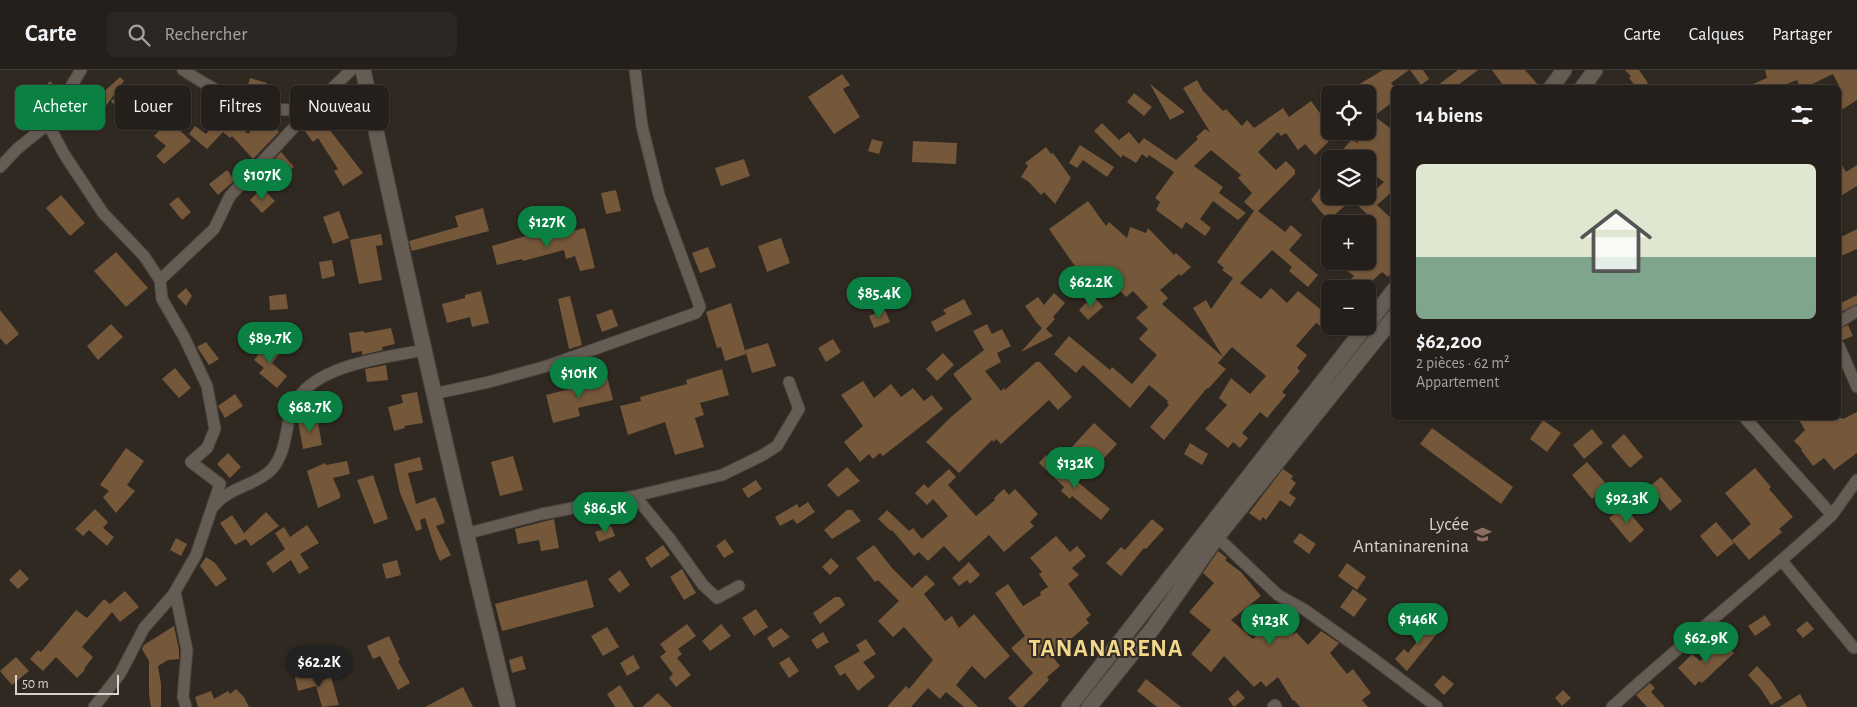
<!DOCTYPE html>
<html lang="fr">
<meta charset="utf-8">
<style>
:root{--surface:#241f1a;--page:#2c2723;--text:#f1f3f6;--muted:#a3a2a2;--line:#413d39;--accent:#0b8043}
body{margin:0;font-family:"Alegreya Sans",sans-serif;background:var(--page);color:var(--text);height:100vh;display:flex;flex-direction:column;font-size:19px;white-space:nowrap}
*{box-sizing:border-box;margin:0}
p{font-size:16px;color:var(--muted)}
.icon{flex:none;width:28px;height:28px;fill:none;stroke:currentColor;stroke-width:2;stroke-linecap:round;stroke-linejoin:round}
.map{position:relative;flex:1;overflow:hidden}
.side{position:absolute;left:1391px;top:15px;width:450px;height:335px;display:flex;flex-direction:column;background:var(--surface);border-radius:8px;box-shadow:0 1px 4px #0004,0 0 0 1px var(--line)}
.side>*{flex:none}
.top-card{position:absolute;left:15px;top:15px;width:475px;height:45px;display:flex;gap:10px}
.buttons{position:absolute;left:1321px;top:15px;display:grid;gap:10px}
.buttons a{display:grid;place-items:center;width:55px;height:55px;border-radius:8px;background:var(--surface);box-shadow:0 1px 4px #0004,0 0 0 1px var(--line);font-size:25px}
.scale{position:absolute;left:15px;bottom:12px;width:104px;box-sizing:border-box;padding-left:5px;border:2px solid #d6d1cd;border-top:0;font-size:14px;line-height:18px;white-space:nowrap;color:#d6d1cd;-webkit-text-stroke:4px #302922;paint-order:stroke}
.price{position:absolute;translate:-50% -42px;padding:0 11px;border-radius:18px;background:var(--accent);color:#fff;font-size:16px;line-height:32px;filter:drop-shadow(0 1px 2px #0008)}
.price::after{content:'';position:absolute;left:50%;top:30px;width:15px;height:11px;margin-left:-8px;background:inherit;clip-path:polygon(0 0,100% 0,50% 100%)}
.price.selected{background:#222;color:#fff}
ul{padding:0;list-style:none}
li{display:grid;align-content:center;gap:10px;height:265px;padding:0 25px}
li span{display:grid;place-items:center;height:155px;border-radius:8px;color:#555}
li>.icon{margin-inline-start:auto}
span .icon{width:90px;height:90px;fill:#fffc;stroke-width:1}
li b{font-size:21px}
h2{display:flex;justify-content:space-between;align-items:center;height:60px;padding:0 25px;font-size:21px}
.tag{padding:0 18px;border-radius:8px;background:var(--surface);box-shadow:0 1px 4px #0004,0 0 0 1px var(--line);font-size:18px;line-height:45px}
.tag.selected{background:var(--accent);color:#fff}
header{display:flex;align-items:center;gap:30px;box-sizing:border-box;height:70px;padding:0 25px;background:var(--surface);border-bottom:1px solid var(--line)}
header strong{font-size:24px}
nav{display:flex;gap:28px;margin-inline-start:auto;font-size:18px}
.search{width:350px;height:45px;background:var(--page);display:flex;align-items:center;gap:12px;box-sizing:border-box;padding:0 18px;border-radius:8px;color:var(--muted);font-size:19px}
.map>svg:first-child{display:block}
</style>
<header>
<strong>Carte</strong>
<div class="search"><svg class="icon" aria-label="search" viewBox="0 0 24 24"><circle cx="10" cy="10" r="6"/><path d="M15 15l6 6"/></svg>Rechercher</div>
<nav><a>Carte</a><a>Calques</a><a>Partager</a></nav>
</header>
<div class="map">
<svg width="1857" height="637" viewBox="0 0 1857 637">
<rect width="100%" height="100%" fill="#302922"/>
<path fill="#75573a" d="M1383,0H1409L1391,13L1394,17V31L1374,46L1394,61V120L1377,135L1394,151V199L1388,207L1382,202L1363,219H1355L1348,212L1354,206L1345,199L1351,191H1368V147L1369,146L1352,130L1328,150L1311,130L1330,105V126H1369L1384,112L1368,100V89H1335L1352,69L1357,73L1365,61H1368V24H1343Z
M1410,0H1423L1429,9L1421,15Z
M1458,0H1478L1454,18H1434Z
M1492,0H1525L1541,18H1505Z
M1625,0H1639L1648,13L1642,18H1637L1629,8L1631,6Z
M1765,0H1857V30L1843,39L1839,32V27L1843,24L1833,4L1804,18H1800L1797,10L1777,18H1744L1767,8Z
M842,4L850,15L843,19L860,47L834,64L808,27Z
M120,7L124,11L97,48L86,38Z
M250,8L267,13L262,29L245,25Z
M1197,10L1203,21L1223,41L1226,39L1242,56L1247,50L1254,58L1283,38L1289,47L1311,31L1328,54L1330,53V61L1338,62L1315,85L1305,74L1298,80L1286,63L1281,66L1278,62L1258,82L1276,100L1286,91L1295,100V104L1258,141L1285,162L1291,155L1302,165L1289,180L1318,205L1308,217L1289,201L1292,197L1272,180L1240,213L1261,229L1271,218L1287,233L1298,221L1330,247V263L1316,253L1296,276L1307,285L1297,298L1300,301L1282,322L1286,325L1267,348L1260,342L1242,363L1248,368L1240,378L1233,372L1228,378L1205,359L1227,335L1219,328L1231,308L1250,324L1266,306L1232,277L1218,293L1226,299L1208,319L1207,318L1164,370L1150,357L1169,335L1167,333L1168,331L1149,315L1130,338L1083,295L1076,303L1054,284L1069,266L1110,300L1112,297L1132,314L1157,285L1139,269L1148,259L1136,248L1148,237L1133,221L1126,227L1097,197L1090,205L1080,196L1077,199L1049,159L1088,131L1106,156L1109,152L1127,168L1130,157L1146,163L1148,158L1174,185L1176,183L1191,197L1181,206L1179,204L1160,220L1168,228L1162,234L1223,287L1193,238L1206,230L1211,239L1233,208L1222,200L1224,198L1217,192L1254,141L1244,132L1252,123L1238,108L1241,105L1211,80L1194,96L1223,117L1219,123L1246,143L1238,150L1213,131L1200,149L1211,158L1205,166L1186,152L1182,159L1156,140L1160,132L1155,128L1174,102L1149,85L1147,88L1142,84L1136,93L1123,85L1121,88L1094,61L1102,53L1119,70L1129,62L1139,74L1144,68L1176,90L1198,69L1196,67L1205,59L1210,62L1183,18Z
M50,11L60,21L51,35L39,23Z
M1150,14L1185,42L1170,50Z
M347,15L352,26L343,30L328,42L324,38L321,40Z
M121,23L129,33L119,41L111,31Z
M1134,23L1152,37L1144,46L1127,32Z
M224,43L248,64L263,48L279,62L253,89L232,66L230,68L223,62L207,79L189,64L195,56L206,64Z
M319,46L363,103L343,116L334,101L338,99L318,68L313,72L303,59Z
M169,50L191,71L164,94L156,86L166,76L154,66Z
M872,69L883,72L879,84L868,81Z
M913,71L957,73L956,94L912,92Z
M1080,75L1114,97L1107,107L1083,90L1077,98L1069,93Z
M1046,77L1051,84L1053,83L1071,108L1055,134L1044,122L1041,125L1029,112L1021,107L1028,96L1025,93Z
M281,82L294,97L282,107L271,93Z
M744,89L750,106L721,116L715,98Z
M1839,90L1846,102L1857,95V116L1839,127Z
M227,100L235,110L218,125L209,114Z
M262,118L275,131L262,143L250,130Z
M616,120L621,141L606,144L601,123Z
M61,125L85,153L70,166L46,138Z
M178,127L191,142L182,150L169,134Z
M483,138L489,161L412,181L409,171L458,157L455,146Z
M339,141L349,168L333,174L323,147Z
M585,158L595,198L580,201L575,186L566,189L564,180L523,191L522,189L497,195L492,176L546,160L548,167Z
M1857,159V179L1839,187V168Z
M381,164L383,175L376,176L382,210L359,214L350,170Z
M781,168L790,193L767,202L758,176Z
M708,177L716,197L700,203L692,183Z
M116,182L148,218L126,237L94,201Z
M332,190L335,206L322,209L319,192Z
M186,218L192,226L186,236L177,226Z
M481,221L489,253L472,257L470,247L447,253L442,234L465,228V225Z
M1054,223L1065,233L1053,247L1055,249L1046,259L1053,266L1021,282L1042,258L1037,253L1025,236L1038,227L1044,235Z
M286,224L288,239L270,240L269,226Z
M1857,225V234L1839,243V234Z
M570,226L582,275L569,279L558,229Z
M1093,226L1103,237L1088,250L1079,240Z
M964,229L972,244L936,262L931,252L946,244L943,240Z
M731,233L746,284L725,291L721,277L717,278L706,242Z
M612,239L618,256L602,262L596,245Z
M0,240L19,264L6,275L0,268Z
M885,240L890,252L874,258L869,246Z
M111,254L123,267L98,290L87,276Z
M987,254L992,264L1002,259L1011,276L997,283L1001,292L985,301L1001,321L1004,318L1005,320L1036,292H1040L1072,327L1058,340L1049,330L1001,374L996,369L994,372L992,370L959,403L926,372L950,348L972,329L953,304L984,280L973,261Z
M1848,255L1853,266L1843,270L1839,269V259Z
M391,258L395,274L382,277L383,280L362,285V281L352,283L349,263L364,261V263Z
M833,269L841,282L826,292L818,278Z
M269,270L282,280L272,293L287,306L277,318L259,303L264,298L254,290Z
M206,272L219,289L209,295L197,277Z
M768,273L776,296L752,303L745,280Z
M943,283L954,295L937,311L926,299Z
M386,295L388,310L367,312L365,299Z
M175,298L191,318L179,328L162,309Z
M722,299L729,325L700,333L704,345L695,348L704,377L675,385L665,352L628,365L620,336L641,331L640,327L687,314L686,310Z
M607,306L613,330L578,338L580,346L553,353L546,325L581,316L580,312Z
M863,311L874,328L891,314L901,327L913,318L924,331L932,325L943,339L883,386L880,383L873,389L869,384L860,392L844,372L863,356L841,325Z
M417,322L423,353L404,356L405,358L394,361L388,337L403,333L401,325Z
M235,324L243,336L225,348L218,336Z
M1857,342V383L1834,400L1824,388L1813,396L1801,380L1802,379L1794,371L1805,360L1798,348H1842L1843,349Z
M317,347L322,375L303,379L298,351Z
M1543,350L1561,363L1547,382L1530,369Z
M1094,353L1117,374L1094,399L1071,378Z
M1432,358L1513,417L1501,434L1420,374Z
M1592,359L1603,373L1584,389L1573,375Z
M1624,364L1643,387L1630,398L1611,376Z
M1190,373L1208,384L1202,395L1184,384Z
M126,378L144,391L127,415L135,421L116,443L103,427L109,421L100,415Z
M228,383L241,397L230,408L217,394Z
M1046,385L1110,439L1101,450L1072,426L1070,429L1061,421L1064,417L1039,393Z
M513,386L523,420L500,426L491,392Z
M420,387L423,400L408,403L416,434L435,427L441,440L445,453L436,456L451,485L440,491L436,482L425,448L420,450L422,459L416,461L400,423L394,394Z
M347,391L350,404L333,408L340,424V428L318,438L307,401L325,393L326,395Z
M1587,392L1608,416L1592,429L1572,405Z
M847,397L860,411L838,427L827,415Z
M1755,398L1771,417L1769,419L1793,447L1779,459L1782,462L1749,490L1732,470L1751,454L1725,423Z
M949,399L956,407L948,415L976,446L995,430L994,428L1004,419L1009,425L1015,419L1038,444L1030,452L1034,456L1004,482L989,465L959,492L944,476L928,491L919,482L914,486L892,460L891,461L878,449L887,440L909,461L913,458L922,469L948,446L933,429L927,435L915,423L924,414L928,418Z
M1283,399L1293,406L1291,409L1296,413L1289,423L1296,428L1290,437L1280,430L1266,450L1263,447L1260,451L1249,443Z
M373,405L388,449L374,454L357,410Z
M1661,407L1682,431L1670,441L1650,416Z
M756,410L762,419L748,428L742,419Z
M808,432L815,442L797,454L793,449L780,456L775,447L797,434L799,438Z
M1624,436L1644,460L1630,473L1609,448Z
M95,439L108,452L103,458L114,467L107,476L89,460L83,466L75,459Z
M847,440H852L861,451L832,469L824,460Z
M266,442L279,456L251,476L246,469L235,475L220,453L232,445L244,463Z
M554,449L559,478L541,481L539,470L518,474L515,459Z
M1152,449L1164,459L1146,479L1144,478L1121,506L1106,493L1121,477L1125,480Z
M1716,452L1734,473L1717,487L1700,466Z
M307,455L319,473L300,484L309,498L299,504L291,490L273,503L266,493L285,479L275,463L284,457L290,467Z
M611,456L615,466L599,472L595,462Z
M1300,463L1316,474L1309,484L1293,472Z
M1056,466L1070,482L1077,476L1086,486L1072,498L1079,505L1068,514L1091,545L1086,549L1089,553L1052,586L1060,596L1047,607L1049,610L1023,637H1017L1008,628L1033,603L1011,578L1025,566L995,523L1008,514L1023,536L1041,525L1040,522L1048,517L1039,504L1042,502L1030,488Z
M176,468L187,474L181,486L170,480Z
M725,469L734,482L724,488L716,476Z
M663,475L670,485L651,498L645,488Z
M874,475L892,498L912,518L926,505L935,514L924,524L945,551L952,546L959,558L974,544L1010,586L985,609L972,596L956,615L978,637H964L946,622L940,629L928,618L911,637H887L906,616L909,619L933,590L904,557L893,567L878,551L899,531L878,510L875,512L856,488Z
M1218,481L1227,488L1225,490L1241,502L1261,526L1231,550L1253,569L1279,543L1294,564L1296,562L1308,575L1321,561L1339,573L1330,583L1347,604L1353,599L1371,623L1362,630L1368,637H1300L1294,630L1293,631L1278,607L1266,617L1261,611L1254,617L1224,586L1211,602L1191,584L1211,560L1189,542L1214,513L1203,503Z
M206,487L215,493L227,509L216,517L200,496Z
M831,488L839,496L830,505L822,497Z
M397,490L401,505L386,509L382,494Z
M969,492L980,505L970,514L967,510L959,516L952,508Z
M1347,493L1366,507L1357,520L1338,506Z
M20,499L29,509L18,519L9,510Z
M682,499L696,523L684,530L670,507Z
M620,500L630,515L619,523L608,509Z
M587,510L594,537L502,561L495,534Z
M1353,519L1367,529L1354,547L1340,537Z
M125,521L139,537L120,552L112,542L82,577L93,587L84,599L85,600L77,608L56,587L43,601L30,589L38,580L41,582L76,540L87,548L104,529L110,534Z
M835,527H840L845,535L820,554L813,543Z
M756,539L768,557L754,566L742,548Z
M1765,545L1771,555L1755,566L1748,556Z
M1424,548L1440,560L1407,601L1395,589L1404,579L1408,583L1423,564L1416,558Z
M1807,551L1814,559L1803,568L1796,560Z
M687,554L696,566L678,579L682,584L677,588L691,605L676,617L669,608L673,604L660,587L666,582L660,574Z
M721,554L731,566L710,581L702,571Z
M174,556L179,580V589L168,590L158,596L161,614V637H151L149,624V591L142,579L144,575Z
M607,557L619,577L603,586L591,566Z
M781,558L790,567L773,578L767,568Z
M823,562L829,572L817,579L811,570Z
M389,566L400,590L398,591L410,613L398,620L380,586L373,589L367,576Z
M866,569L876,584L863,592L875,607L858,621L845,603L840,606L834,596L860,581L856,575Z
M1722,570L1734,583L1702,613L1699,611L1695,616L1678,598L1692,584L1700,591Z
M633,585L640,598L627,606L620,593Z
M522,586L526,599L512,603L509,590Z
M16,587L29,601L12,615L0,601Z
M789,587L799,601L789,608L779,593Z
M1757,596L1772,612L1782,628L1771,635L1760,618L1748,605Z
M314,599L318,611L331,607L339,635L322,637L316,616L298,621L295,607Z
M1443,605L1454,614L1444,625L1434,615Z
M1146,609L1181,637H1157L1137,621Z
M1650,613L1655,618L1651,622L1665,637H1647L1636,625Z
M620,615L634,637H615L607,624Z
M463,617L473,637H425Z
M236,619L244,627L249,637H198L195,627L211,621L214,629L228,621L230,624Z
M1238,620L1245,628L1234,637L1228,629Z
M1563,620L1571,628L1562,636L1555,628Z
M658,623L672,637H642Z
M1800,624L1807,637H1779Z"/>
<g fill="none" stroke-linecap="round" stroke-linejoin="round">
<defs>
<path id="street" d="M183,0C223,26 265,49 314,36
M48,54L81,0
M0,97L17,79L48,54L64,84L103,143L144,186L160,210L162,229L184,267L207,316L215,359L207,378L191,392L220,414L196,485L173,525L144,558L120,604L94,637
M160,210L214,159L230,126L314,36L351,0
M1839,252L1857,241
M1839,276L1857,317
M433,324L489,312L547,296L696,243L700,237L659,125L642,56L635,0
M635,426L722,405L761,386L777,376L799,339L789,312
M213,437C217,433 220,429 225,426C239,416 258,413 271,400C286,384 285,362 291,342C305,295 384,288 424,280
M1832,445L1857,410
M465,464L542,444L635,426L670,469L703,515L717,528L739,516
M1217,467L1278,525L1305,540L1371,587L1437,637
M1782,491L1854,578
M175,522L187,580L183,627L186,637
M1273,637L1275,635L1276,637
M1612,637C1684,571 1761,511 1832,445L1745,348"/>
<path id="secondary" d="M363,0C408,213 456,425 508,637
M1551,18L1564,0
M1582,18L1595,0
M1368,254L1394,220
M1069,637L1366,256
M1089,637L1153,558L1217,467L1394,247"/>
</defs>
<use href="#street" stroke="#49443d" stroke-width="13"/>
<use href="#secondary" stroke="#49443d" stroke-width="17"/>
<use href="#street" stroke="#655c54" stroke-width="11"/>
<use href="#secondary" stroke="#655c54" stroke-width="15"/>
</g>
<defs>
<symbol id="school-bare" viewBox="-9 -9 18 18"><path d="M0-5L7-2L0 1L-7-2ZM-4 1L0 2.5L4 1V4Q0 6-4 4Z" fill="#8d6e63" stroke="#302922" stroke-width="2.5" paint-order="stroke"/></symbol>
</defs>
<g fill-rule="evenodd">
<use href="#school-bare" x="1470" y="452" width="25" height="25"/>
</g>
<g text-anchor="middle" stroke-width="4" stroke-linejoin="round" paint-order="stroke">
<g font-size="19" fill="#d6d1cd" stroke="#302922" text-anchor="end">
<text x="1469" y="460">Lycée<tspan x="1469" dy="22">Antaninarenina</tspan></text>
</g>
<g font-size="24" font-weight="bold" letter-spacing="1" fill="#f2d78b" stroke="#302922">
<text x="1106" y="586">TANANARENA</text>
</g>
</g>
</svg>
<div class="buttons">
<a><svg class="icon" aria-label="locate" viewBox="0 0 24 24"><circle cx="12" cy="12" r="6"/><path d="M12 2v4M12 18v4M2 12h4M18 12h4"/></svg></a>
<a><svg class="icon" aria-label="layers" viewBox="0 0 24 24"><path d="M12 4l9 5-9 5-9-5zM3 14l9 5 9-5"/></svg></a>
<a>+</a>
<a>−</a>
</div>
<div class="scale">50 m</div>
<b class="price" style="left:262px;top:131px">$107K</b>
<b class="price" style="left:547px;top:178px">$127K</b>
<b class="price" style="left:1091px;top:238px">$62.2K</b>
<b class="price" style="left:879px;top:249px">$85.4K</b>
<b class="price" style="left:270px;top:294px">$89.7K</b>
<b class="price" style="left:579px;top:329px">$101K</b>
<b class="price" style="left:310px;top:363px">$68.7K</b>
<b class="price" style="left:1075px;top:419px">$132K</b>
<b class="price" style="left:1627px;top:454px">$92.3K</b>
<b class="price" style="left:605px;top:464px">$86.5K</b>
<b class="price" style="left:1418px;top:575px">$146K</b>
<b class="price" style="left:1270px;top:576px">$123K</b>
<b class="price" style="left:1706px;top:594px">$62.9K</b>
<b class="price selected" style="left:319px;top:618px">$62.2K</b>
<div class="top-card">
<a class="tag selected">Acheter</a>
<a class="tag">Louer</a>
<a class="tag">Filtres</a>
<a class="tag">Nouveau</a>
</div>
<section class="side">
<h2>14 biens<svg class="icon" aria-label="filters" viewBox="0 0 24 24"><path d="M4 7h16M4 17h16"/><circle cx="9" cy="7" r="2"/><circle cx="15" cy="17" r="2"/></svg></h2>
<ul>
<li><span style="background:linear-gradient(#dfe7d0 60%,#7fa58c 0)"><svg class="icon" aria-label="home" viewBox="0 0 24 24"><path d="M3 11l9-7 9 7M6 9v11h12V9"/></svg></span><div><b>$62,200</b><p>2 pièces · 62 m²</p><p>Appartement</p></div></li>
</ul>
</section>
</div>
